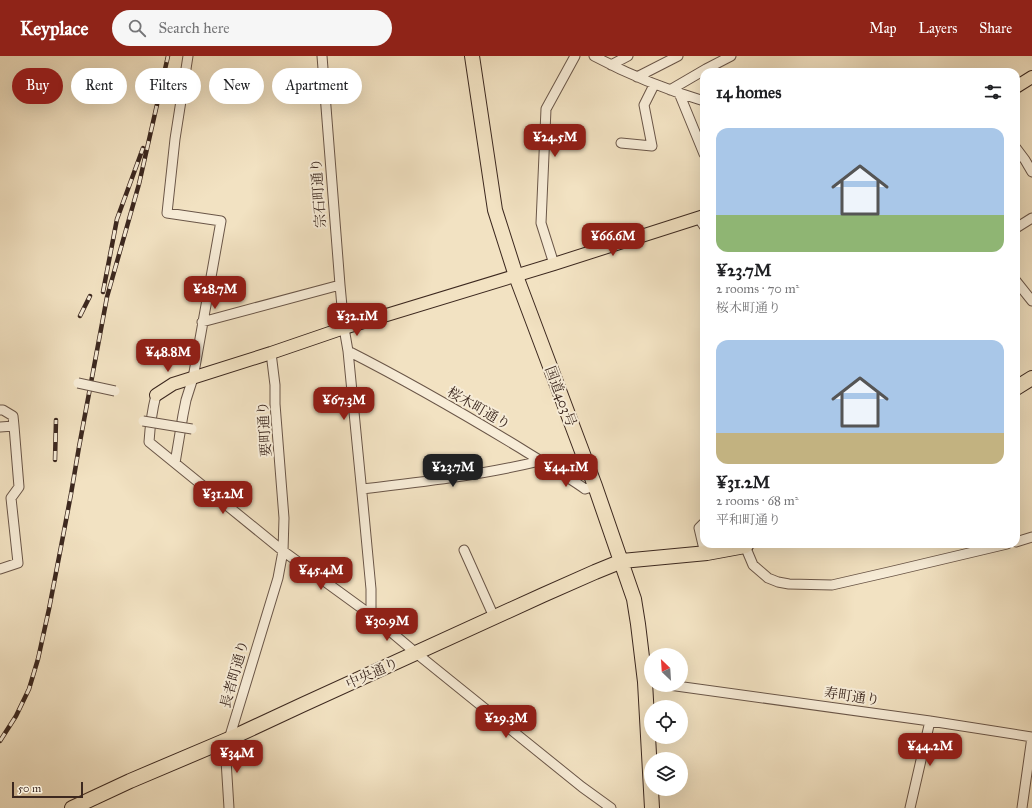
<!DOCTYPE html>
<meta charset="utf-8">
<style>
:root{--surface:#fff;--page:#f6f6f6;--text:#202124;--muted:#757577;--accent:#8f2418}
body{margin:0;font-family:"IM FELL Great Primer","Noto Serif JP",serif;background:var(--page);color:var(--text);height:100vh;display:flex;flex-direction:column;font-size:15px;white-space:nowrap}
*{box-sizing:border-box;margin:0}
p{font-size:13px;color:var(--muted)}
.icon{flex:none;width:22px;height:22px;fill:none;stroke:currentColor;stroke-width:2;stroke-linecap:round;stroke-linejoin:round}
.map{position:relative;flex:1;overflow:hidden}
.drawer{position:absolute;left:700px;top:12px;width:320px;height:480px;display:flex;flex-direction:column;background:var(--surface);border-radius:12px;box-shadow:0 4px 16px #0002}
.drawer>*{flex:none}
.banner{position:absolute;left:12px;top:12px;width:380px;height:36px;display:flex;gap:8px}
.needle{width:26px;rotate:335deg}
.tools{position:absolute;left:644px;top:592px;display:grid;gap:8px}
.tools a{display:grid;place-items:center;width:44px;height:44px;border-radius:50%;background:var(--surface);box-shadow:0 4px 16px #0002;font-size:20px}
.scale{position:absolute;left:12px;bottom:10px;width:71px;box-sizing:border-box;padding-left:4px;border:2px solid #3c281f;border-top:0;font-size:11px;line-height:14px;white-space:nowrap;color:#3c281f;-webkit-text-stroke:3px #f7ecd7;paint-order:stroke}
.price{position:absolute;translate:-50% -34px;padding:0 9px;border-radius:8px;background:var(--accent);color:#fff;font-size:13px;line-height:26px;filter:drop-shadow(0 1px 2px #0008)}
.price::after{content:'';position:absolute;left:50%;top:24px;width:12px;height:9px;margin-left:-6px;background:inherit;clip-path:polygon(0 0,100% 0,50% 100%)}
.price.selected{background:#222;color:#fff}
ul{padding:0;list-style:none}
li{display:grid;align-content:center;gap:8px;height:212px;padding:0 16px}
li span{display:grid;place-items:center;height:124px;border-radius:12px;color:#555}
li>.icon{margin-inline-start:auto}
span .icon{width:72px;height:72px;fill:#fffc;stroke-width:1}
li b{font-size:17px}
h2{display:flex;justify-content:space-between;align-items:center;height:48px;padding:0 16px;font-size:17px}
.pill{padding:0 14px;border-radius:18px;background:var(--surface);box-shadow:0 4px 16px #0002;font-size:14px;line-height:36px}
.pill.selected{background:var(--accent);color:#fff}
header{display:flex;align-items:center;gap:24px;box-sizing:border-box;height:56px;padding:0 20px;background:var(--accent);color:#fff}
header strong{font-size:19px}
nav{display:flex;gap:22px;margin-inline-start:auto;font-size:14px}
.search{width:280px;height:36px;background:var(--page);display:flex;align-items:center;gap:10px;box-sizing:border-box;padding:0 14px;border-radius:22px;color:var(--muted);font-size:15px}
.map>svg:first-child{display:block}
</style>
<header>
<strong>Keyplace</strong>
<div class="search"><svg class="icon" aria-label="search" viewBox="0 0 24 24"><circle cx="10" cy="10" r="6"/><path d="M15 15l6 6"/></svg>Search here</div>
<nav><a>Map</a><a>Layers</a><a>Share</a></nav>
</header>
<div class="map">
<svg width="1032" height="752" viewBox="0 0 1032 752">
<rect width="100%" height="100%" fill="#f2e2c2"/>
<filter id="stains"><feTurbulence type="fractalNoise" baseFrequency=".005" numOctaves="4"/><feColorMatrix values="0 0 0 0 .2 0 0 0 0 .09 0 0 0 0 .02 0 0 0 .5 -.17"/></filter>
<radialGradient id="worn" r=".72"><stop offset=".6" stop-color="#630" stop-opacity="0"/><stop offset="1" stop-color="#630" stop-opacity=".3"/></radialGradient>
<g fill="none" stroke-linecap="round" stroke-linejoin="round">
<defs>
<path id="minor" d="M322,0L340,229L344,272L348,295L363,448L371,533V559
M594,0C631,20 664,33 704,45
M611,9L628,0
M637,21L678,0
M670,34L706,13L731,0
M679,37L704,98
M621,87L652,90L644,49L654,29
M1016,92L1025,104L1032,116
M698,161L704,170
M1016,172L1032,162
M554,208L541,167L546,53L575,0
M1016,225L1032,245
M202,266L340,229
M348,295C407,325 464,358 520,392C542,406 564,418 585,433L595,430
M156,339C152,355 150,370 149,386L283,495L371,559L416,597L582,731L611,752
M0,354H3L13,360L14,370L0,371
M175,407L183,359L186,344L193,322L221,165L167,157L175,83L188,0
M362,433C422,426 482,419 540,405
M704,467L699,472L703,489L707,497
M1016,486L1032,481
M745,490L753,509L768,522L778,526L789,528L832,529L893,515L1007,488
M464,494L494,561
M0,513L18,507L11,442L19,431L14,370
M669,629L930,665L1032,681
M229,752L226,704L229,683L278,522L283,495L284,462L275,348V329L271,297
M910,752L930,665
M1022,752L1032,681"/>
<path id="major" d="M1016,31L1032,21
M156,339L173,328L271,297L344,272L554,208L704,160"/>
<path id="highway" d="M472,0L495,154L516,220L595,430L634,543L638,568L645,626L652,752
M1016,332L1032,322
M72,752L130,725L229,683L302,649L543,539L595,516L622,505L707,497L745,490L747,488"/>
</defs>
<use href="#minor" stroke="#6a5648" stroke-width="11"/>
<use href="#major" stroke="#3c281f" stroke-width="14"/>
<use href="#highway" stroke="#3c281f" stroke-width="16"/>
<use href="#minor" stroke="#f7ecd7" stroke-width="9"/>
<use href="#major" stroke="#f2e2c2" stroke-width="12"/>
<use href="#highway" stroke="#f2e2c2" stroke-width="14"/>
<defs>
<path id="rail" d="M103,236L117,163L143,92
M80,260L90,240
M55,404L56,364
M0,685L16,660L29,633L38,603L49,553L60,496L71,438L79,391L107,241L139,128L168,0"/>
</defs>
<use href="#rail" stroke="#3c281f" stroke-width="4.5"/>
<use href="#rail" stroke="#f7ecd7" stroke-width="3" stroke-dasharray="9" stroke-linecap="butt"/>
<defs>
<path id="minor-bridge" d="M78,327L115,335
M143,365L192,373"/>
</defs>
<use href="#minor-bridge" stroke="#6a5648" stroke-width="11" stroke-linecap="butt"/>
<use href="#minor-bridge" stroke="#f7ecd7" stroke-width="9"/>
</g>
<g text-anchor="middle" stroke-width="4" stroke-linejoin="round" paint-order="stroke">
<g font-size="14" fill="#3c281f" stroke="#f7ecd7">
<text transform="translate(318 137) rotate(-94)" y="5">宗石町通り</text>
<text transform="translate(561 340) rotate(69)" y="5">国道403号</text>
<text transform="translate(479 352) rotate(30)" y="5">桜木町通り</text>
<text transform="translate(264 373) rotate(-94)" y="5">要町通り</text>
<text transform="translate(372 617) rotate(-24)" y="5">中央通り</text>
<text transform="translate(234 618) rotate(-74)" y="5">長者町通り</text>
<text transform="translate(852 640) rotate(8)" y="5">寿町通り</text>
</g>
</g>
<rect width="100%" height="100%" filter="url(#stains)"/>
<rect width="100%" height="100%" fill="url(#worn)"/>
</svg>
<div class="tools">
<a><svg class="needle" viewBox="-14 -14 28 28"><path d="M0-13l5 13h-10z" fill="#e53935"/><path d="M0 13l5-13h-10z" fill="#757577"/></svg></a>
<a><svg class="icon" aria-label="locate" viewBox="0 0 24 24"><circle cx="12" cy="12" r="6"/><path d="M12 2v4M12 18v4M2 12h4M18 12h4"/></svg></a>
<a><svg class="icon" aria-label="layers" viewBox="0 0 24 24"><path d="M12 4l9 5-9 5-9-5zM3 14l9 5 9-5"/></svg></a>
</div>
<div class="scale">50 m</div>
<b class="price" style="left:555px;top:102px">¥24.5M</b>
<b class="price" style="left:613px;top:201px">¥66.6M</b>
<b class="price" style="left:215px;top:254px">¥28.7M</b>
<b class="price" style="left:357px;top:281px">¥32.1M</b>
<b class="price" style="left:168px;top:317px">¥48.8M</b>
<b class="price" style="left:344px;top:365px">¥67.3M</b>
<b class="price selected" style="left:453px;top:432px">¥23.7M</b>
<b class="price" style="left:566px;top:432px">¥44.1M</b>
<b class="price" style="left:223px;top:459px">¥31.2M</b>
<b class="price" style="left:321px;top:535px">¥45.4M</b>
<b class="price" style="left:387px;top:586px">¥30.9M</b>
<b class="price" style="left:506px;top:683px">¥29.3M</b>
<b class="price" style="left:930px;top:711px">¥44.2M</b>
<b class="price" style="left:237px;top:718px">¥34M</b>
<div class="banner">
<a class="pill selected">Buy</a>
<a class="pill">Rent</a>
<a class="pill">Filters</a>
<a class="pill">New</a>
<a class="pill">Apartment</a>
</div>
<section class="drawer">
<h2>14 homes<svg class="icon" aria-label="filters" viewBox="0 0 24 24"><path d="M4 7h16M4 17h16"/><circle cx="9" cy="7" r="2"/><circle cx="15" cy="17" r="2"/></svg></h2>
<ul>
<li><span style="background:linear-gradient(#a9c7e8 70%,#8fb573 0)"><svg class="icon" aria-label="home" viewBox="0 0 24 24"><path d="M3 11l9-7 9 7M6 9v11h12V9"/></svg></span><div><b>¥23.7M</b><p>2 rooms · 70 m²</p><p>桜木町通り</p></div></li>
<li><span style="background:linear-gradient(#a9c7e8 75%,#c2b280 0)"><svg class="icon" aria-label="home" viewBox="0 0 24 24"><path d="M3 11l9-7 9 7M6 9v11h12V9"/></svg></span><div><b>¥31.2M</b><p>2 rooms · 68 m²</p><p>平和町通り</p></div></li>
</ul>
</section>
</div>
